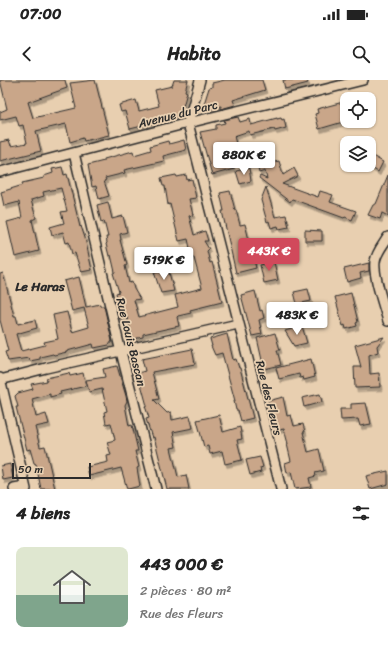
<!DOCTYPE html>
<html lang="fr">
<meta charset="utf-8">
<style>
:root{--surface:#fff;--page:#f2f2f2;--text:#222;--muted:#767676;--line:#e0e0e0;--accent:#d1495b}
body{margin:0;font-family:Sriracha,sans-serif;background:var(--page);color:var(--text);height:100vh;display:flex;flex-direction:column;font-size:15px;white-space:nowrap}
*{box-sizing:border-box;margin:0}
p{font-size:13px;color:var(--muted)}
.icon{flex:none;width:22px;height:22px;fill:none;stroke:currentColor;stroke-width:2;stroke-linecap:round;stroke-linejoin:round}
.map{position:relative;height:409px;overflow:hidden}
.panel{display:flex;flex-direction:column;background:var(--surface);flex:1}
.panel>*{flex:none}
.tools{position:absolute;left:340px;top:12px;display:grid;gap:8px}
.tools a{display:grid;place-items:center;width:36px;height:36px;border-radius:8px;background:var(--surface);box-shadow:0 1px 3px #0004;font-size:20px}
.scale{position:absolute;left:12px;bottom:10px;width:79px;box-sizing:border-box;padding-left:4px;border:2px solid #2b2b2b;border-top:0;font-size:11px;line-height:14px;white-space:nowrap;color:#2b2b2b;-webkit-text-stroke:3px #e8cfb0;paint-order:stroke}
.price{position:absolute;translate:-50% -34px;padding:0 9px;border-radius:4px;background:#fff;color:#222;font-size:13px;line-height:26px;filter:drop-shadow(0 1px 2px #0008)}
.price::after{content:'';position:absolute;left:50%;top:24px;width:12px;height:9px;margin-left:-6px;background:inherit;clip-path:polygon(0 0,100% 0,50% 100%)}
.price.active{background:var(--accent);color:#fff}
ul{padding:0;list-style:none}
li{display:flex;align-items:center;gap:12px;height:100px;padding:0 16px}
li+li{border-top:1px solid var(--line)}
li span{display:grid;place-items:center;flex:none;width:112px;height:80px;border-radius:8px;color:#555}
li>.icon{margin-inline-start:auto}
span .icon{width:48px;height:48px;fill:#fffc;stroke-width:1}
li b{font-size:17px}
h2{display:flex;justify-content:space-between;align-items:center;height:48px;padding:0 16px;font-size:17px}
.status{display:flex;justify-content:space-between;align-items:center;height:28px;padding:0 20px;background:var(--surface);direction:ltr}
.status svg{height:11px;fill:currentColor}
header{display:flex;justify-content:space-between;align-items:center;height:52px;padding:0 16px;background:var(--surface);font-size:18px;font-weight:700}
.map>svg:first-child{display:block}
</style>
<div class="status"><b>07:00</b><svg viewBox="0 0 49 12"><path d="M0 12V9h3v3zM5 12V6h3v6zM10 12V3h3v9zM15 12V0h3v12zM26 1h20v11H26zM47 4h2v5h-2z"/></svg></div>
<header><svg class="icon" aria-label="back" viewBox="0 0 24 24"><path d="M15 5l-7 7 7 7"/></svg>Habito<svg class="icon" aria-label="search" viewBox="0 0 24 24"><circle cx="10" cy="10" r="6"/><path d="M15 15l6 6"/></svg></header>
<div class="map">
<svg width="388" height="409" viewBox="0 0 388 409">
<defs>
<filter id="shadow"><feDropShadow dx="2" dy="3.5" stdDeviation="0" flood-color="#0004"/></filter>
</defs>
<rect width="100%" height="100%" fill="#e8cfb0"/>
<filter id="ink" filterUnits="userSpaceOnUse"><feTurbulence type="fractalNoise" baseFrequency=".025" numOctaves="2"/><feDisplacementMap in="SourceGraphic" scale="8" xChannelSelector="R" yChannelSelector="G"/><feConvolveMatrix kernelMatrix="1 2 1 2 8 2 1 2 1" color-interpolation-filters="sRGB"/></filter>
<g filter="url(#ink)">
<path fill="#c9a689" stroke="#2b2b2b" filter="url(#shadow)" d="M0,0H65L67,8L28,22L33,38L76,28L70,3L95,0L109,55L84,61L83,58L70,62L66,44L36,51L41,71L0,81V62L9,60L11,66L27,63L23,45L19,46L16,36L0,40V32L7,29Z
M174,0H188L185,11L187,12L181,34L178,37L130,49L125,31L121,32L119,25L136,20L139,31L159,26L155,10L172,6Z
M225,0H262L265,10L233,20L235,25L221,29V26L211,28L203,27L209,8L212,7V3Z
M283,0H307L308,3L285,9Z
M347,21V38L342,39L343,42L319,49L315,34L318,33L317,29Z
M238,37L240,42L250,39L251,45L277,38V39L281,38L282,40L284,39L286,48L275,51L274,49L250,55L249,51L234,56L236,64L227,67L234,89L212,95L200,52L216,49V45L225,43L224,40Z
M184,60L186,70L163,76L164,81L124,90L125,93L105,98L106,100L104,101L109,116L99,119L96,106L92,107L88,85L104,81V79L133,71L134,75L151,70L150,66L168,61L169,64Z
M369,74L383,82L378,92L369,86Z
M279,81L283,95L294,88L298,96L282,104L318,117L320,111L333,115L330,122L356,131L352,140L345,137L344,138L292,119L290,122L259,98L260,96L267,99L265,91L259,93L257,84L265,82L266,84Z
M62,87L64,95L67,94L80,147L81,146L85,158L92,190L81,192L75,173L72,174L69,162L66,163L63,152L52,155L50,147L64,143L61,132L67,131L61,108L43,112L44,116L31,120L36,138L32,140L39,171L15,177L7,142L22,138L19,122L4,126L1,112L23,105L22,103L44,98V96L53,93L52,89Z
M249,88L251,101L240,104L236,91Z
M176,95L177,97L186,95L187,100L192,99L196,118L189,119L193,135L189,136L194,155L205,151L208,161H204L209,169L207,171L210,183L212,182L222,222L190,230L191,233L178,236L177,237L179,246L143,254V257L133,259L127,237L119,239L115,221H118L116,213L119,212L113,193L115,192L111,175L109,176L106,164L107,163L106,157H108L104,141L101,142L97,125L108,122L112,139L123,136L127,152L120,154L121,160H120L127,185L125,186L129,203L132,202L134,209L140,219L134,220L139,237L178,227L175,215L202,208L194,178H192L188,159L179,161L170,124L168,125L165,106H163L161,98Z
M388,95V136L382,133L380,139L368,135L373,125L376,124Z
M266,107L275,137L286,135L289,147L279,149L278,146L271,148L269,141L267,142L261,120Z
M230,111L235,130H236L240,145L245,144L256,188L236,193L222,131H224L220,113Z
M305,150L322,151V161H305Z
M274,182L278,200L264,203L260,185Z
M369,183V191L360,193L361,198L347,202L344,189Z
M168,189L174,211L161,213L154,192Z
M3,193L14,236H16L18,244L35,240L37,248L16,254L21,271L45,265L44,262L58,259L53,235L67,232L72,252L89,247L84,228L72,231L64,201L79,197L86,227L100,224V226H104L112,261L109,265L94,268L93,264L67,271V272L54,275L53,274L40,277V279L30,281L29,278L8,281L5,272L8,271L0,240V194Z
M308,209L311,221L297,224L294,212Z
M255,211L260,231L262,230L264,238L259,240L262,254L252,256L241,215Z
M351,213L358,242L356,243L357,246L346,249L345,245L343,246L335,217Z
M302,246L307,263L294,266L285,251Z
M275,253L280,270H277L281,285L264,289L257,258Z
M227,254L233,280L236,279L239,288H240L253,338L241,341L238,330H236L234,321H235L222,273L215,275L211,266H212L210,259Z
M384,257L377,266L378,272L369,275L370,294L379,293L380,307L355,308L354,287H361L355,265Z
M192,269L195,284L152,292L159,319L154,320L167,333L171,332L172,340L190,336L193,348L173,352L176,367L171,368L178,397L186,395L189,409H167L154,357L152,358L146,339L149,338L145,326H147L138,293L145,291L142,279Z
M311,279L315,297L304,300L303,297L300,298L299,294L279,299L276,288Z
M117,286L126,316L127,321L125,325L129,346L132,345L138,371H135L139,387L137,388L140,406L128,409H127L121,388L89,396L87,387L108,382L107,376L111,375L107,362L115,360L111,343L106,344L104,332L107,331L102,309L89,312L86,300L105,297L103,289Z
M69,293L70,296L83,293L86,306L60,312L61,314L50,317V314L32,319L36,337L46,334L49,344L35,347L40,367L45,366L55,409H41L36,384L34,383L30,369L27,370L16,327H18L15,316L18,313L33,309L31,304L47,301L46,298Z
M320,314L322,322L304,327L302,318Z
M283,317L287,336L291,335L294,346L303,344L305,352H303L308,372L319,369L324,391L315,393L316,396L309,398L311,407L295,409L291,392L287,393L285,383L291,381L287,364H288L284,349L278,350L273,331H271L268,321Z
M366,323L371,344L360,346L358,339L341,340L340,329H351V324Z
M219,335L223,352L240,347L242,359L237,360L242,380L225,384L222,371L210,374L208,366L204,367L197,340Z
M260,377L263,387L260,388L261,392L250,395L246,380Z
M10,384L13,398L3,400L1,386Z
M388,391V404L370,409L366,396Z"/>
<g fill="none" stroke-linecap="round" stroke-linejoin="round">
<defs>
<path id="street" d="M200,0L188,43L281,409
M74,73L119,264L156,409
M0,92L188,43L363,0
M388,157C383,165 376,173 375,182C373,196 384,226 388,241
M0,298L26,409
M0,300L46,288L238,244
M14,409L25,407"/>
</defs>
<use href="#street" stroke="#2b2b2b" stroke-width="12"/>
<use href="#street" stroke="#e8cfb0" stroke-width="9"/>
</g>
</g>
<g text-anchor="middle" stroke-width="3.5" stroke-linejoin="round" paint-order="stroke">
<g font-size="12" fill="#2b2b2b" stroke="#e8cfb0">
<text transform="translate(178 34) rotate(-14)" y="4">Avenue du Parc</text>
<text transform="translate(131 262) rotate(76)" y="4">Rue Louis Bascan</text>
<text transform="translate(269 318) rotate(76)" y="4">Rue des Fleurs</text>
</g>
<g font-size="13" font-weight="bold" fill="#2b2b2b" stroke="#e8cfb0">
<text x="40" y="211">Le Haras</text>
</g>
</g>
</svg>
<div class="tools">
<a><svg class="icon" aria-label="locate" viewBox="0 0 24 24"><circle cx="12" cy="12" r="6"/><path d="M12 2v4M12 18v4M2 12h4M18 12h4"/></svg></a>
<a><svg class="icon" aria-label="layers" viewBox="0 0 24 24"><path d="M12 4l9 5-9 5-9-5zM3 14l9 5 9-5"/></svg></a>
</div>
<div class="scale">50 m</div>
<b class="price" style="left:244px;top:96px">880K €</b>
<b class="price active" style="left:269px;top:192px">443K €</b>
<b class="price" style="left:164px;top:201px">519K €</b>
<b class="price" style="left:297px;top:256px">483K €</b>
</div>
<section class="panel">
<h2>4 biens<svg class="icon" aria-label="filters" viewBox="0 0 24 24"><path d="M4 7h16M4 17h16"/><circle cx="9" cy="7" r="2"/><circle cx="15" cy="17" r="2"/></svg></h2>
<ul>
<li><span style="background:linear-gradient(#dfe7d0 60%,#7fa58c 0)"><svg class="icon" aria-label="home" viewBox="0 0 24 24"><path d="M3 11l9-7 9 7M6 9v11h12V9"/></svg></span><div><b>443 000 €</b><p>2 pièces · 80 m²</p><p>Rue des Fleurs</p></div></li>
</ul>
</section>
